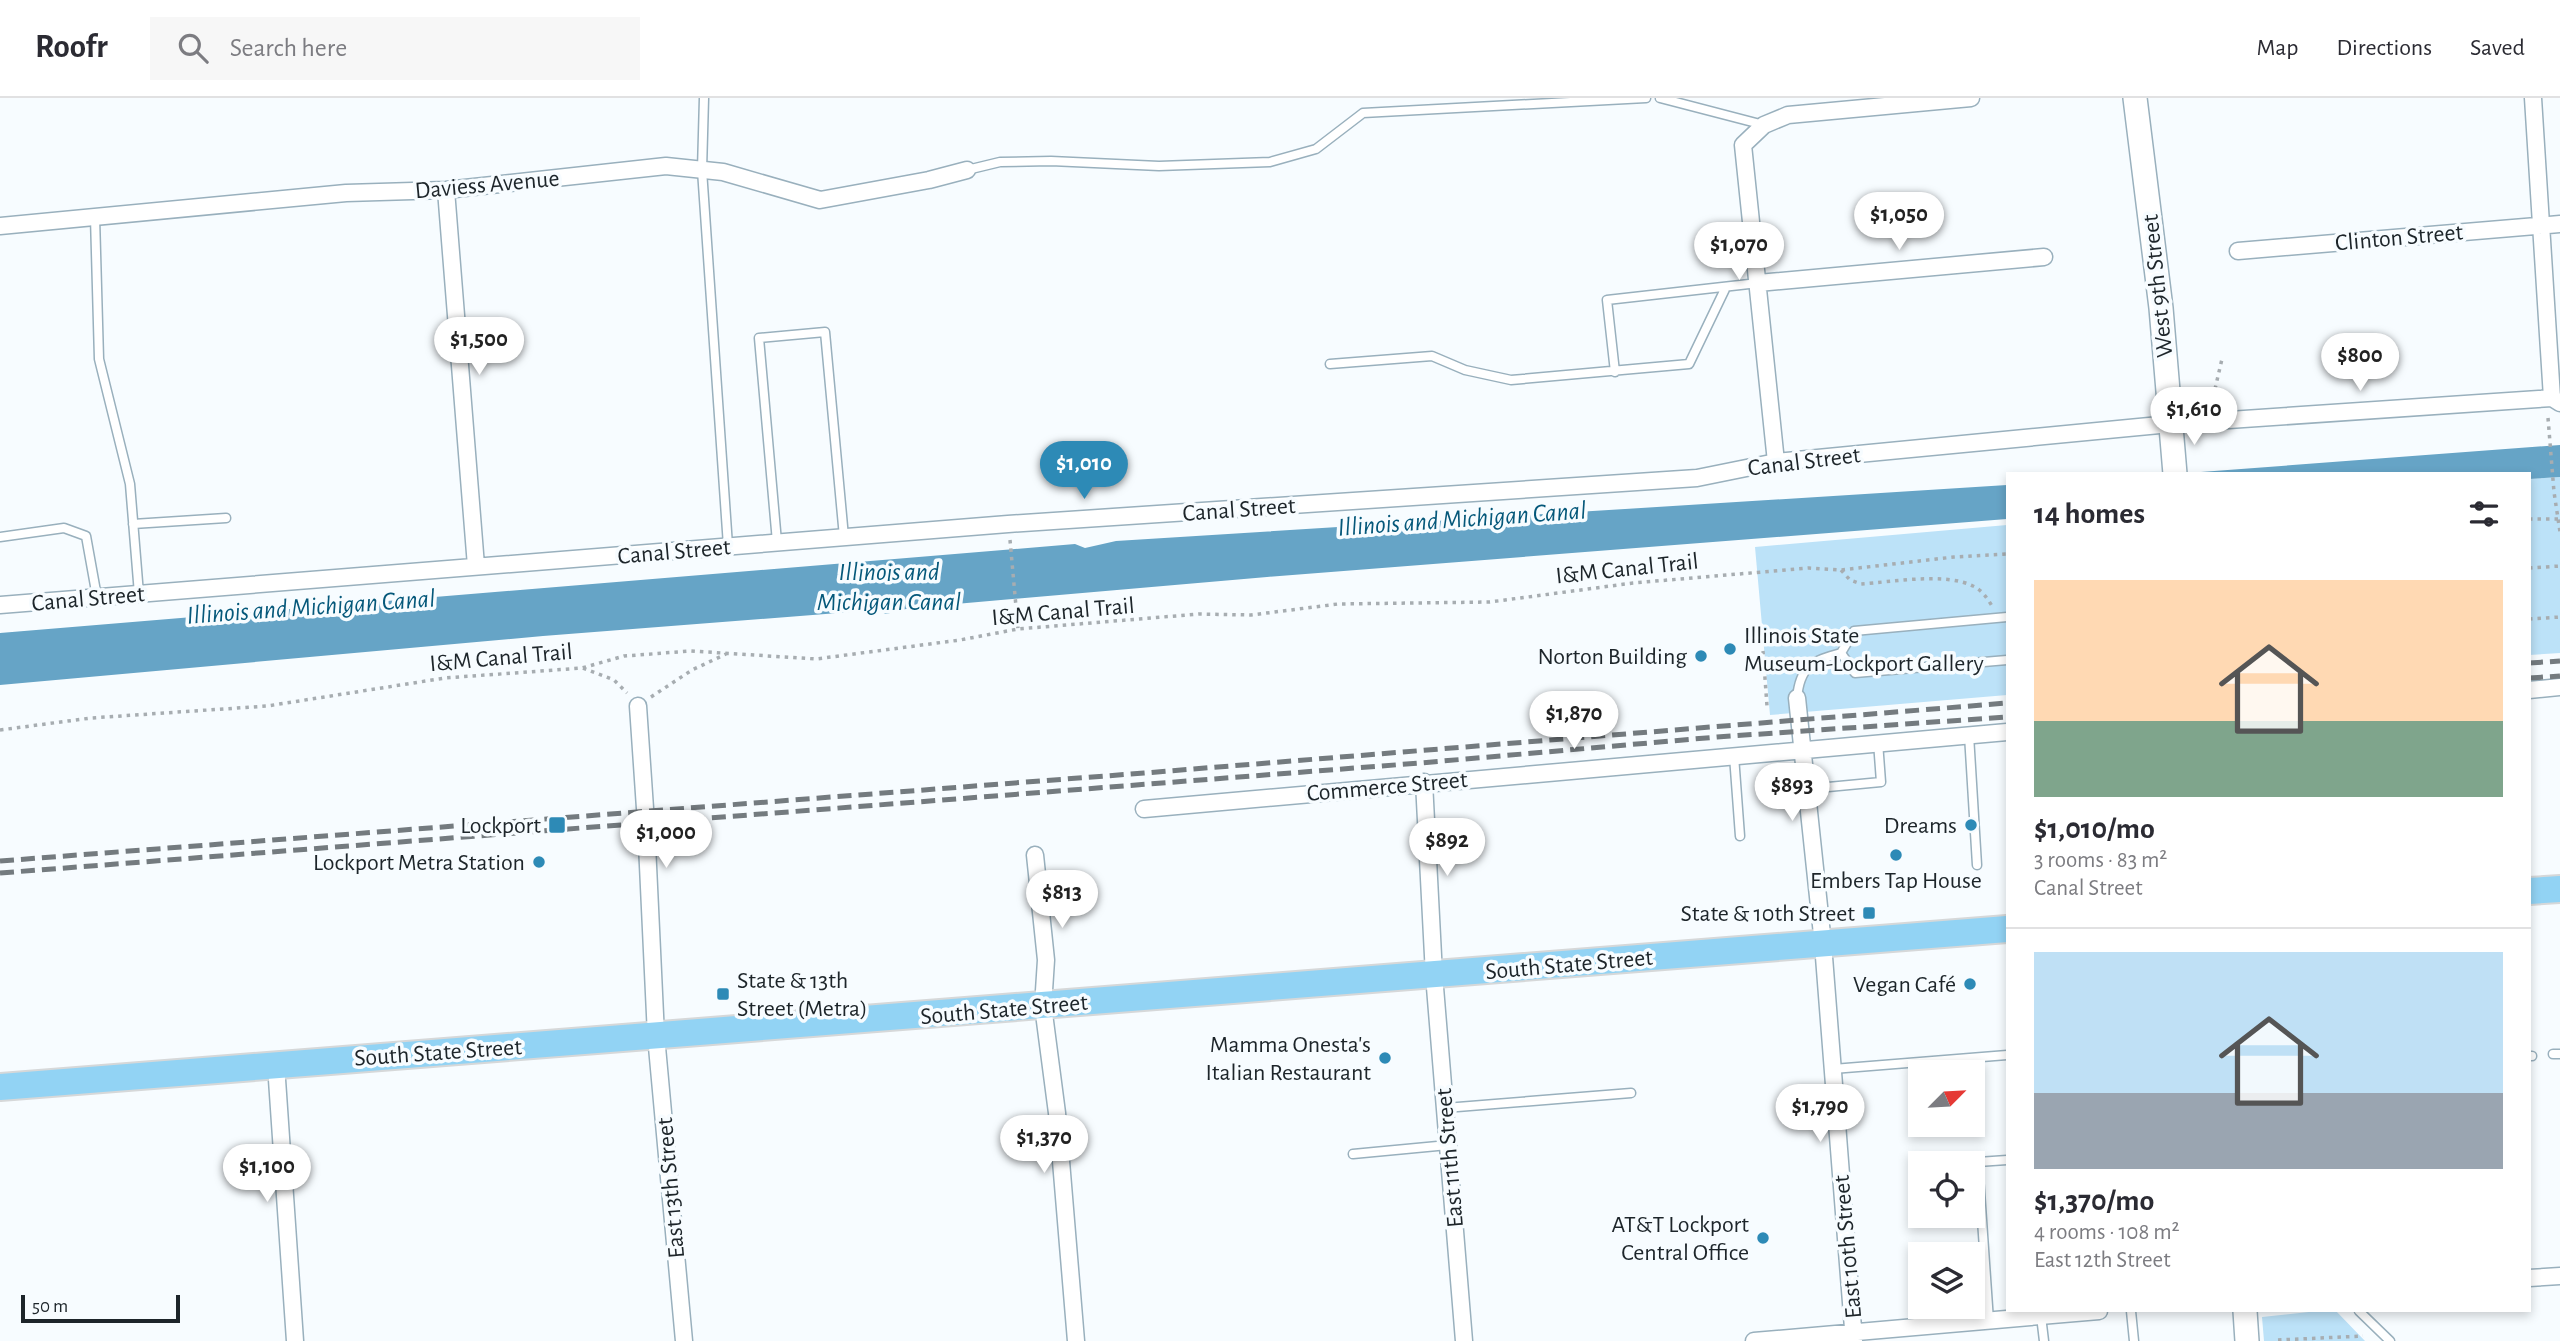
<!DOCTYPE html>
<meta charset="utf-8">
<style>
:root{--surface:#fff;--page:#f7f7f7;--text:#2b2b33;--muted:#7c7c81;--line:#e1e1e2;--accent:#2d8ab6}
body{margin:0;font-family:"Alegreya Sans",sans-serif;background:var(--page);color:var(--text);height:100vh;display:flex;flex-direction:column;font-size:26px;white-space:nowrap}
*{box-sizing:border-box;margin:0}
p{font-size:23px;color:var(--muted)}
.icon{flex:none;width:38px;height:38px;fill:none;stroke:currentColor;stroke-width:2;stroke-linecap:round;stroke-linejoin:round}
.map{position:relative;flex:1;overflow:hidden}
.sheet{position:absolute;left:2006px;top:374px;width:525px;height:840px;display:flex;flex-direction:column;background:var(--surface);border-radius:0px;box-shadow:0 4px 10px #0003}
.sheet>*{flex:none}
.needle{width:46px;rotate:66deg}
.controls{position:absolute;left:1908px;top:962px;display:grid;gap:14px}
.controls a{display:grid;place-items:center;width:77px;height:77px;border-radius:0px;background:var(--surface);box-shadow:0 4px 10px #0003;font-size:35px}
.scale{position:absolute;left:21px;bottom:18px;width:159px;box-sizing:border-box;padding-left:7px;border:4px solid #1d252a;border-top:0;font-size:19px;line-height:24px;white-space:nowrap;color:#1d252a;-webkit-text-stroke:5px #f7fcff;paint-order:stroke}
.price{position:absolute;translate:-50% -60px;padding:0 16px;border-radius:24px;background:#fff;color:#222;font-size:23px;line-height:46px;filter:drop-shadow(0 2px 4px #0008)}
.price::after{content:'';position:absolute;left:50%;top:42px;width:21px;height:16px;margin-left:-10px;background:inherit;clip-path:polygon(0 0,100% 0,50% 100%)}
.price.current{background:var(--accent);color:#fff}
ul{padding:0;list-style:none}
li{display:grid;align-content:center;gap:14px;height:371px;padding:0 28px}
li+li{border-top:2px solid var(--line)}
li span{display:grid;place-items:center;height:217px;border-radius:0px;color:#555}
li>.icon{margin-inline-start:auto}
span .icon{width:126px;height:126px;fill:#fffc;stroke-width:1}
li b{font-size:30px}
h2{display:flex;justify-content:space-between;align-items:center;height:84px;padding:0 28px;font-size:30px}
header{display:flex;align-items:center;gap:42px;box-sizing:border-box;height:98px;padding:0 35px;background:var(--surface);border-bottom:2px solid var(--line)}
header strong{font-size:33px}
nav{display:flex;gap:38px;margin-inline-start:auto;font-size:24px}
.search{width:490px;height:63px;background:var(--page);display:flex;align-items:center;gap:18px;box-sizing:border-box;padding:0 24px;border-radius:0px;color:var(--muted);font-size:26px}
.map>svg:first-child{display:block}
</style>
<header>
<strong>Roofr</strong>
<div class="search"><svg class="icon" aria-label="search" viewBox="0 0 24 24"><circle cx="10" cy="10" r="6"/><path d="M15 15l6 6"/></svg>Search here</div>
<nav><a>Map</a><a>Directions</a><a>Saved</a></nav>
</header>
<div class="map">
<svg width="2560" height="1243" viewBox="0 0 2560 1243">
<rect width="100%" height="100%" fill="#f7fcff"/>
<path fill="#bce2f8" d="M2560,379V555L2529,557V381Z
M2007,427V597L1770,617L1755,449Z
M2318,1213H2336L2365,1243H2264L2262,1219Z"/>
<path fill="#66a4c6" d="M2560,347V379L2529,381V376H2174Z
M2007,387V421L1267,479L910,510L886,516L876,512L543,538L0,587V535L1075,446L1085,450L1116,443Z"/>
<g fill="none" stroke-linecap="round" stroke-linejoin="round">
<defs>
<path id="lane" d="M704,0L702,72L728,448
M1660,0L1764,27
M967,72L1000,64L1051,63L1159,68L1270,64L1316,51L1363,15L1646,0
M95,119L99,261L130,386L139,496
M1330,266L1432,258L1465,272L1511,282L1689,266L1726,189
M1615,274L1607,202L1758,185
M133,426L226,420
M0,439L64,430L86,438L97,499
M777,444L759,240L825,234L844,439
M1841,555L1855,575L2007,562
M1797,600C1800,568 1812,563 1841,555L1854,533L2007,519
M1969,637L1977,767
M1734,658L1740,738
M1807,691L1881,684L1878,644
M2553,956H2560
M2529,958H2532
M1833,971L2007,957
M1445,1010L1631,995
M1353,1056L1448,1047
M2131,1213L2134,1243
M2359,1213L2390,1243
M2041,1218L2044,1243
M1989,1223L1978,1064L2007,1062"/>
<path id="street" d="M2533,0L2552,300
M446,92L476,468
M0,128L346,95L446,92L666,68L723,74L820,102L929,82L967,72
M2238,153L2560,126
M1758,185L2044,159
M1776,364L1743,47L1764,27L1788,17L1971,0
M0,507L1008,426L1697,380L1776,364L2170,326L2552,300L2560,305
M2529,592L2560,589
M1797,600L1823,846L1854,1243
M638,608L646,725L656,938L684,1243
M1424,684L1434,877L1464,1243
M1144,711L2007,634
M1035,757L1046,862L1043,908L1057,1015L1076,1243
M276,967L295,1243
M2529,1180L2560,1178
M1754,1243L2099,1213"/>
<path id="secondary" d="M2135,0L2161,210L2175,376
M2245,1213L2247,1243"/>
<path id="primary" d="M2529,793L2560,791
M0,989L2007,831"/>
</defs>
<use href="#lane" stroke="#99b0bd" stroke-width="11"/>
<use href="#street" stroke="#99b0bd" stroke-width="19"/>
<use href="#secondary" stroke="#99b0bd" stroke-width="26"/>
<use href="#primary" stroke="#d6d8d9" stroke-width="30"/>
<path stroke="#a7adb1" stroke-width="3.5" stroke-dasharray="3.5 5" stroke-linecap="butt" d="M2215,291L2222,261
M2548,320L2554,394L2560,434
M2529,421H2560
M1010,442L1018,531
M2529,470L2560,468
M1841,472L1850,482L1861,486C1892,484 1945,474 1973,488C1982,492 1987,500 1992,508
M2529,521L2560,519
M1763,553L1767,608
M583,570L614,582L627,595
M651,599L692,572L726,556
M0,632L91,620L267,608L445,580L582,570L624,558L691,553L816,561L960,542L1018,531L1199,516L1251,517L1338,506L1490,504L1633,485L1809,470L1841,472L1954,459L2007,456
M2278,1242L2363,1238"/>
<use href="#lane" stroke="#fff" stroke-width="8"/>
<use href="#street" stroke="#fff" stroke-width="16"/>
<use href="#secondary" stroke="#fff" stroke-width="23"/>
<use href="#primary" stroke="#92d3f4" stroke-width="26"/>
<path stroke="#747b7f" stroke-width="5" stroke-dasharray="14 7" stroke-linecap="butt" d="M2529,565L2560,563
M2529,580L2560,578
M0,763L1144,675L2007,605
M0,775L1420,665L1717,639L2007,619"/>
</g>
<g fill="#2d8ab6" stroke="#f7fcff" stroke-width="2.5">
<circle cx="1730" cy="551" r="7"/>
<circle cx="1701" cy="558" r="7"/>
<rect x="548" y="718" width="18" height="18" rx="3.5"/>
<circle cx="1971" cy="727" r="7"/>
<circle cx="1896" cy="757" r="7"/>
<circle cx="539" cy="764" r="7"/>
<rect x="1862" y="808" width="14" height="14" rx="3.5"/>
<circle cx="1970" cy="886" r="7"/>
<rect x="716" y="889" width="14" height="14" rx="3.5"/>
<circle cx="1385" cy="960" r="7"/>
<circle cx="1763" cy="1140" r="7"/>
</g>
<g text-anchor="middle" stroke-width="7" stroke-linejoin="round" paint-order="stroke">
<g font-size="24" fill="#1d252a" stroke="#f7fcff">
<text transform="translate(487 86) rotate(-5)" y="8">Daviess Avenue</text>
<text transform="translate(2399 139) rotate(-5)" y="8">Clinton Street</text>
<text transform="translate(2157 188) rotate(-96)" y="8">West 9th Street</text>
<text transform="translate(1804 363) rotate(-7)" y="8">Canal Street</text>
<text transform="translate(1239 411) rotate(-4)" y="8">Canal Street</text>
<text transform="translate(674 453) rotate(-5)" y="8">Canal Street</text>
<text transform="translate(1627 470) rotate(-6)" y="8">I&amp;M Canal Trail</text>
<text transform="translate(88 500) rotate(-5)" y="8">Canal Street</text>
<text transform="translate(1063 513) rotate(-5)" y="8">I&amp;M Canal Trail</text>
<text transform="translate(501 559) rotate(-5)" y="8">I&amp;M Canal Trail</text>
<text transform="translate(1387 688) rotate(-5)" y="8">Commerce Street</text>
<text transform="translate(1569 866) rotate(-5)" y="8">South State Street</text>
<text transform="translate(1004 911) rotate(-5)" y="8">South State Street</text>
<text transform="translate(438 954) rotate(-4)" y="8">South State Street</text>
<text transform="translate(1449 1060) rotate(-95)" y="8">East 11th Street</text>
<text transform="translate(670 1090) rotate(-95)" y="8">East 13th Street</text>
<text transform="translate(1847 1149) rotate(-95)" y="8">East 10th Street</text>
</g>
<g font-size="24" fill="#1d252a" stroke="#f7fcff" text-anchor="end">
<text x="1744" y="545" text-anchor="start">Illinois State<tspan x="1744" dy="28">Museum-Lockport Gallery</tspan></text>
<text x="1687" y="566">Norton Building</text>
<text x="541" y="735">Lockport</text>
<text x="1957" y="735">Dreams</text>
<text x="525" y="772">Lockport Metra Station</text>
<text x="1896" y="790" text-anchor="middle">Embers Tap House</text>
<text x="1855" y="823">State &amp; 10th Street</text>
<text x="737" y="890" text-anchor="start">State &amp; 13th<tspan x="737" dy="28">Street (Metra)</tspan></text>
<text x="1956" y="894">Vegan Café</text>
<text x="1371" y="954">Mamma Onesta's<tspan x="1371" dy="28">Italian Restaurant</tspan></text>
<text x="1749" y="1134">AT&amp;T Lockport<tspan x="1749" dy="28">Central Office</tspan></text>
</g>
<g font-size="26" font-style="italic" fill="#05587a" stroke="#f7fcff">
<text transform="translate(1462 420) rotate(-4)" y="9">Illinois and Michigan Canal</text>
<text x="889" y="482">Illinois and<tspan x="889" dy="30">Michigan Canal</tspan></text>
<text transform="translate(311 508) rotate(-4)" y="9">Illinois and Michigan Canal</text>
</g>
</g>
</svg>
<div class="controls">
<a><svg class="needle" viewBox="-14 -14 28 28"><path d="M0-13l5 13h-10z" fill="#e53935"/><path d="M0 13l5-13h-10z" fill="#7c7c81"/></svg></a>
<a><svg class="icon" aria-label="locate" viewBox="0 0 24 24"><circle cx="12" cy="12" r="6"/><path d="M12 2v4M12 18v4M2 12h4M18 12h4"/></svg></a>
<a><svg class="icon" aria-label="layers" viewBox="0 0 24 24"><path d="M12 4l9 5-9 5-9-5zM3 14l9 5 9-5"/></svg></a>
</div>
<div class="scale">50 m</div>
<b class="price" style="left:1899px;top:154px">$1,050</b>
<b class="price" style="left:1739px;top:184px">$1,070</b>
<b class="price" style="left:479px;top:279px">$1,500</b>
<b class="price" style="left:2360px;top:295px">$800</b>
<b class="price" style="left:2194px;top:349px">$1,610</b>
<b class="price current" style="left:1084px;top:403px">$1,010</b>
<b class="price" style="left:1574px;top:653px">$1,870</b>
<b class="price" style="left:1792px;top:725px">$893</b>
<b class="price" style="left:666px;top:772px">$1,000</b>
<b class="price" style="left:1447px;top:780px">$892</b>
<b class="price" style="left:1062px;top:832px">$813</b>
<b class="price" style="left:1820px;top:1046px">$1,790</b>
<b class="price" style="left:1044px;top:1077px">$1,370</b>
<b class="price" style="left:267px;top:1106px">$1,100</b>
<section class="sheet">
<h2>14 homes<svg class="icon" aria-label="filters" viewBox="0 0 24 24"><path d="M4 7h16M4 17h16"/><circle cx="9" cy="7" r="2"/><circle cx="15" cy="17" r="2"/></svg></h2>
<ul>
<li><span style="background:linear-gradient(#ffd9b3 65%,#7fa58c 0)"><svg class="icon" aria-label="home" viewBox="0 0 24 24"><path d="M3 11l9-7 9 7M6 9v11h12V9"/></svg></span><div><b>$1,010/mo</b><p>3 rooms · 83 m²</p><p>Canal Street</p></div></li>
<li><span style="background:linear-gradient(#bfe0f5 65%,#9aa5b1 0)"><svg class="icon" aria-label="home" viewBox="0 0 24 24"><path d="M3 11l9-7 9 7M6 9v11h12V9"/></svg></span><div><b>$1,370/mo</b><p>4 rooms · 108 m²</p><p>East 12th Street</p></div></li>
</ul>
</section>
</div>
